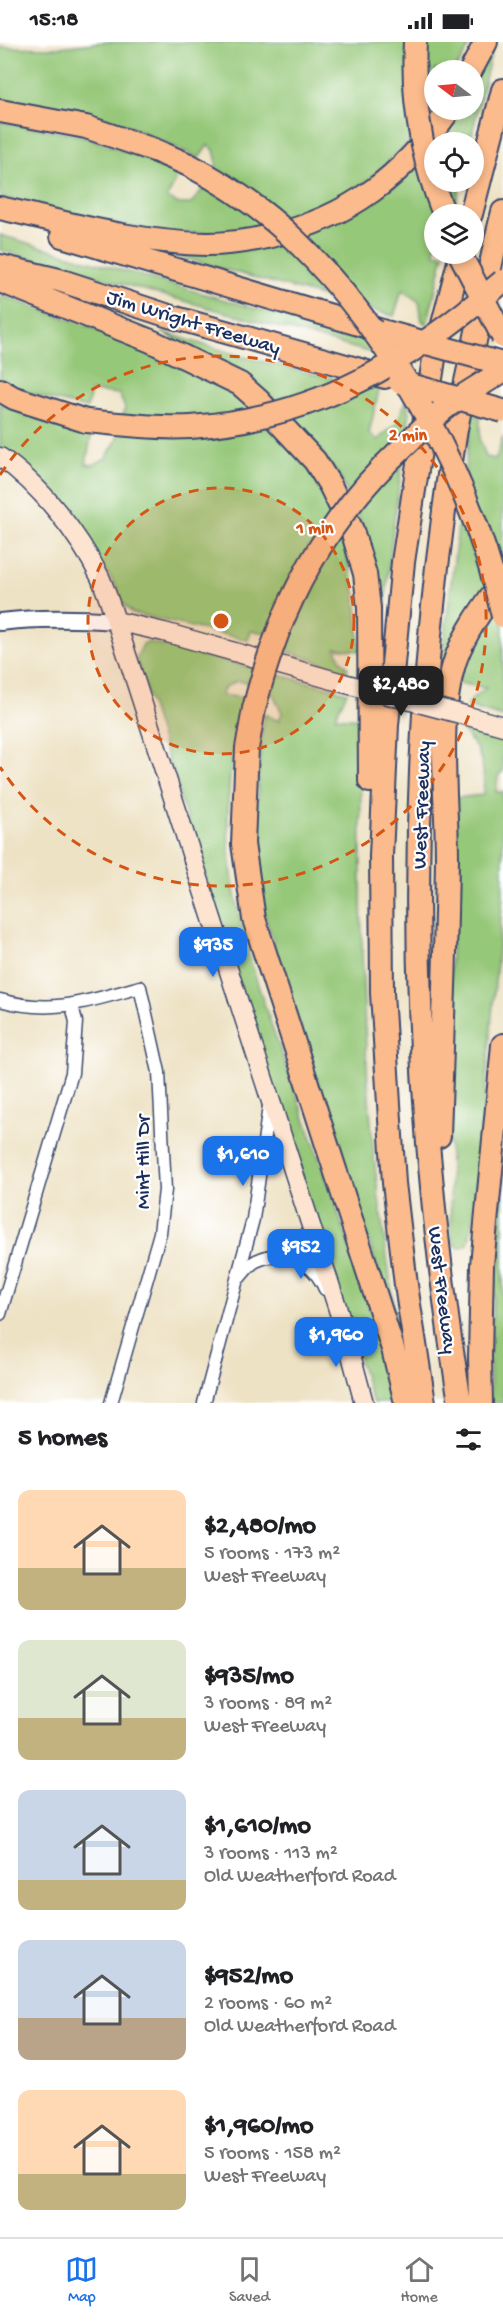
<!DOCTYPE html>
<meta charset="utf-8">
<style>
:root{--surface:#fff;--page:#f2f2f2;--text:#202124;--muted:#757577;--line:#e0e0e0;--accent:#1a73e8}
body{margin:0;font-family:"Gochi Hand",sans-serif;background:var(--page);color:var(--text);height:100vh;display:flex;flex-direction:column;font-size:22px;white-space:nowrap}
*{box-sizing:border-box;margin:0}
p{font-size:20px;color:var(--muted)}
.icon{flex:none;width:33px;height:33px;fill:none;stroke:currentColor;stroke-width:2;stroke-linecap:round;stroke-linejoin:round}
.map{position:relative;height:1361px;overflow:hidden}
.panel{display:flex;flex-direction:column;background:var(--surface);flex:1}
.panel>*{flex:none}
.needle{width:39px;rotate:286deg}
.fabs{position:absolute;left:424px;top:18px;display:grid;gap:12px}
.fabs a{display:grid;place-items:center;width:60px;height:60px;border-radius:50%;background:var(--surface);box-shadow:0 3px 9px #0003;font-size:30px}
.price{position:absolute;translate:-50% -51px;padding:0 14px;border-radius:12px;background:var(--accent);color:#fff;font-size:20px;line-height:39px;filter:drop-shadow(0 2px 3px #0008)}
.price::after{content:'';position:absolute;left:50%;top:36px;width:18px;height:14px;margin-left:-9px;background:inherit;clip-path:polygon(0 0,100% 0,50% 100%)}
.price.current{background:#222;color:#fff}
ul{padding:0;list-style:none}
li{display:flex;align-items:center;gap:18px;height:150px;padding:0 18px}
li span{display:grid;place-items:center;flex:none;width:168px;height:120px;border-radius:12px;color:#555}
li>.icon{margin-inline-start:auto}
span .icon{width:72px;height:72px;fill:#fffc;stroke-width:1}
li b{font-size:26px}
h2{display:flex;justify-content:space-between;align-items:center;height:72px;padding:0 18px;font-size:26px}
.status{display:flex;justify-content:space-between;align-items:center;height:42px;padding:0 30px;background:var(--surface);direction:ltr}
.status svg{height:16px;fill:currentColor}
.tabs{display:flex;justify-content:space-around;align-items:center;height:84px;border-top:2px solid var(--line);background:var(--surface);font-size:16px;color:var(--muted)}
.tabs a{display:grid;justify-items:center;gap:3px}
.tabs .current{color:var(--accent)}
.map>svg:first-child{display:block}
</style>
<div class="status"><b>15:18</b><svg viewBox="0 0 49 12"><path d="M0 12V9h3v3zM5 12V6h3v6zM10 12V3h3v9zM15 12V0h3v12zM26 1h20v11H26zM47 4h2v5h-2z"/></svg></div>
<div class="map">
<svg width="503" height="1361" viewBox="0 0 503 1361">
<rect width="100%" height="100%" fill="#fff"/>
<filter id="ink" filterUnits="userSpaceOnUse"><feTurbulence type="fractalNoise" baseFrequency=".0167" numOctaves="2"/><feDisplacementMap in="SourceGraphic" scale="12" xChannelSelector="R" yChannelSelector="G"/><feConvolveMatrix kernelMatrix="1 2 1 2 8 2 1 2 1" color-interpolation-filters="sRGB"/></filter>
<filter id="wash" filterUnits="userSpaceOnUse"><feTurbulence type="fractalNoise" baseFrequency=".008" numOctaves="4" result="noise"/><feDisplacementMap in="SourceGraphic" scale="24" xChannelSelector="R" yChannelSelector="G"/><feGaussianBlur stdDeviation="1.35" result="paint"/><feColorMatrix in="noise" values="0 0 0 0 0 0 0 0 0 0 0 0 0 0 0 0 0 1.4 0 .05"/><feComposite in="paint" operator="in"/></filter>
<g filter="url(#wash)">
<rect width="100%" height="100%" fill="#eee2c4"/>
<path fill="#96c879" stroke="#587c6c" stroke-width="1.5" d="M103,0H472L455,28H435V60L408,101L365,141L315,167L260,186L207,191H169L99,178L0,155V80L83,94L173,127L180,130L167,156L179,162H191L205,144L217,121L214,108L208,103L199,116L120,80L76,67L0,57V5L52,6Z
M492,8L470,100H439L447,91L460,68H474V41Z
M435,105V140H461L453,172H435V212H444L427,282L422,279L419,260L402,248L394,274L173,213L174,210H208L395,144L417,125Z
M0,193L288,276L365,295L376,312L0,208Z
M0,253L101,289L171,318L248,361L304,418L326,453L342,492L356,555L360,609L336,606L341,619L348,626L347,630L281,607L289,593L251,589L248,598L132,571L121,559L117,546L99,518L0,408V362L47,380L92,389L86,422L93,423L106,416L116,399L125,366L119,352L91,349L87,366L46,356L0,340Z
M162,290L244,315L379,348L369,391L377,398L396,382L407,357L409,374L393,486L379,621L360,479L341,437L312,397L268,352L235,329Z
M472,372L480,374V398L486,415L496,417L503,394V527L438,647Z
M503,560V675L467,664L473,656L486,646L457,641L470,608Z
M149,600L347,650L335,675L361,677C360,819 360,963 373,1105C379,1168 389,1231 399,1294L262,864C254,799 256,737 264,672L279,679L282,671L273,652L249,641L237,639L225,645L221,653L244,656C234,697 227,739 228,782C229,887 275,990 309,1088C341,1178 372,1269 398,1361H373L136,617L143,602Z
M464,682L503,695V729L498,734L496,750H503V855L473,1178L468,1202L460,1206L453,1201L451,1192L448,1025L455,756L483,753C485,735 484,715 472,700C467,694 463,691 462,684Z
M503,1114V1361H491L490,1311Z"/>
</g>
<g filter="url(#ink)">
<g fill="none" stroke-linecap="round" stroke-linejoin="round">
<defs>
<path id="minor" d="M0,958C53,973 89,959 140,945L159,1030L165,1148L160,1191L111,1361
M239,1236C244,1230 250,1222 256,1219C285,1205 313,1219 325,1247
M0,1272L72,1031L76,980L72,963
M204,1361L253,1177L269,1064"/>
<path id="tertiary" d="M0,580C40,575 76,576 116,579"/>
<path id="secondary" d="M0,415C40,442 79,493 100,535C106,549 111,564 116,579L343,1283L364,1361
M116,579L164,590L343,641
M468,674L503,684"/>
<path id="motorway" d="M471,28L486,0
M0,69L86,85L154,108L189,123
M0,166C68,181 137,201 207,202C229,202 249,199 271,194C350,175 402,135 449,68
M471,172L503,48
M62,194L382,289
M0,224L59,238L169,274L385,335
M0,239L151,299L240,342L258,358L315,419L330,443L352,488L365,532L369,566L370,739
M0,348L14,356L86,379
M254,667L247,706L243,802L254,877L393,1307L406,1361
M439,1094C442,1001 446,909 447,816C447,754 436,675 456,616C467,587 485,563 503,538
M424,1361L406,1243L394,1141L382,951L381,814L387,683L403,520L434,317L461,212
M460,1361C407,1040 403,722 454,400C459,365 469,329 476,294C485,253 492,211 503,170
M481,1361L480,1315L482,1223L503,1003"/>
</defs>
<use href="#minor" stroke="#3b4a6d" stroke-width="15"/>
<use href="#tertiary" stroke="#3b4a6d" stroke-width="20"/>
<use href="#secondary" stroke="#3b4a6d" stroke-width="21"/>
<use href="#motorway" stroke="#3b4a6d" stroke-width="26"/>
<use href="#minor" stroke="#fff" stroke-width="12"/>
<use href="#tertiary" stroke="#fff" stroke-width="16"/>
<use href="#secondary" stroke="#fde4d1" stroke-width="18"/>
<use href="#motorway" stroke="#fbbb8c" stroke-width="22"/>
<defs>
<path id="secondary-bridge" d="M343,641L468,674"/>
<path id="motorway-bridge" d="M415,0C412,58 422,118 444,172
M189,123C227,143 265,169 296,199C395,295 473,440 503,574
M460,212L503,295
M386,290L503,322
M400,340L503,369
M86,379C120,382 156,387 191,385C318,376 409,320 503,239
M254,667C280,561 325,478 405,403C420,389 433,375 449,363C467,351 485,340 503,329"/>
</defs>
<use href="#secondary-bridge" stroke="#3b4a6d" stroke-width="21" stroke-linecap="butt"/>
<use href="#motorway-bridge" stroke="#3b4a6d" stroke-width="26" stroke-linecap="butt"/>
<use href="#secondary-bridge" stroke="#fde4d1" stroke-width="18"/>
<use href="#motorway-bridge" stroke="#fbbb8c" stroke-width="22"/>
</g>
</g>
<circle cx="221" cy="579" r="133" fill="#d45514" fill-opacity=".12"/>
<g fill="none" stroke="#d45514" stroke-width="3" stroke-dasharray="10 8">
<circle cx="221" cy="579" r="133"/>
<path d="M0 433A265 265 0 1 1 0 725"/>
</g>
<g text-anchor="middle" stroke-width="4.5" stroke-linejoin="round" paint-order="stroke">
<g font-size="21" fill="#1b2f5e" stroke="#fff">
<text transform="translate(194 279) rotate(17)" y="7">Jim Wright Freeway</text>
<text transform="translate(420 763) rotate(-88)" y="7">West Freeway</text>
<text transform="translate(142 1120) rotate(-90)" y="7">Mint Hill Dr</text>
<text transform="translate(444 1248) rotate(83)" y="7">West Freeway</text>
</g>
</g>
<circle cx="221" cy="579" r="9" fill="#d45514" stroke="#fff" stroke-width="3"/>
<g font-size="18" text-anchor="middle" font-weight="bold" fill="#d45514" stroke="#fff" stroke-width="4.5" stroke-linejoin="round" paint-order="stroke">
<text x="408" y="398">2 min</text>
<text x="315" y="491">1 min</text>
</g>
</svg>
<div class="fabs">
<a><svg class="needle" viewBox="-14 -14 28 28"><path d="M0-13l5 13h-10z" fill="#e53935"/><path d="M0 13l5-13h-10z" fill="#757577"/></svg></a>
<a><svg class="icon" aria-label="locate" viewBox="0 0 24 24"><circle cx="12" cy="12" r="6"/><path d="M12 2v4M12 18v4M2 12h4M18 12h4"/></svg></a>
<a><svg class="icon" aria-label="layers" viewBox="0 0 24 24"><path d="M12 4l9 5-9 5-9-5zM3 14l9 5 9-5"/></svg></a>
</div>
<b class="price current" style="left:401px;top:675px">$2,480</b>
<b class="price" style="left:213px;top:936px">$935</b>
<b class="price" style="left:243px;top:1145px">$1,610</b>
<b class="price" style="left:301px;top:1238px">$952</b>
<b class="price" style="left:336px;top:1326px">$1,960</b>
</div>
<section class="panel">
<h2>5 homes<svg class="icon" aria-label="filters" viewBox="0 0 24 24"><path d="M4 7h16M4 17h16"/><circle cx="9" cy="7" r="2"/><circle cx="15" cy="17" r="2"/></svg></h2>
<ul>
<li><span style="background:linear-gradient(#ffd9b3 65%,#c2b280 0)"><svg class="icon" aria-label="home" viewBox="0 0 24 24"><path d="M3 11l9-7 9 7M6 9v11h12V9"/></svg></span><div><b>$2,480/mo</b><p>5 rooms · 173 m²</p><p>West Freeway</p></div></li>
<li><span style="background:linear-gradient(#dfe7d0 65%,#c2b280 0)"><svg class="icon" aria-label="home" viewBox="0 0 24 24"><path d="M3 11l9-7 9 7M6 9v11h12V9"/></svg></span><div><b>$935/mo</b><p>3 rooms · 89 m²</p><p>West Freeway</p></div></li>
<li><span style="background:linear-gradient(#c9d6e8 75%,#c2b280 0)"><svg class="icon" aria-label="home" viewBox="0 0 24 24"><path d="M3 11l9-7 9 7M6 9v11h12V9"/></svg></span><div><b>$1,610/mo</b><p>3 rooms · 113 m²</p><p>Old Weatherford Road</p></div></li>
<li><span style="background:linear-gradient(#c9d6e8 65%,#b9a48a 0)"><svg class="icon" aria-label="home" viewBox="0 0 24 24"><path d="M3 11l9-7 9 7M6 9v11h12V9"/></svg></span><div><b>$952/mo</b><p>2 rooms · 60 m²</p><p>Old Weatherford Road</p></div></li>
<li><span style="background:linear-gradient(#ffd9b3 70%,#c2b280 0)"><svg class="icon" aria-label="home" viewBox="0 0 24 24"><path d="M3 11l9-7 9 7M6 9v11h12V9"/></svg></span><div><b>$1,960/mo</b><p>5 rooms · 158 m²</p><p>West Freeway</p></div></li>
</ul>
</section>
<nav class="tabs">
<a class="current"><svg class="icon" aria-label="map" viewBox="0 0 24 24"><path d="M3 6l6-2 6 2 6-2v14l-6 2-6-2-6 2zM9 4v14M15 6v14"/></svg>Map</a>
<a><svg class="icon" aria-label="saved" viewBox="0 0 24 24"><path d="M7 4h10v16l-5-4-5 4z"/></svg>Saved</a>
<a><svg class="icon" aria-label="home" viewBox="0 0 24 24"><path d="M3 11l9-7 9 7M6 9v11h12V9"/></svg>Home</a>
</nav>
